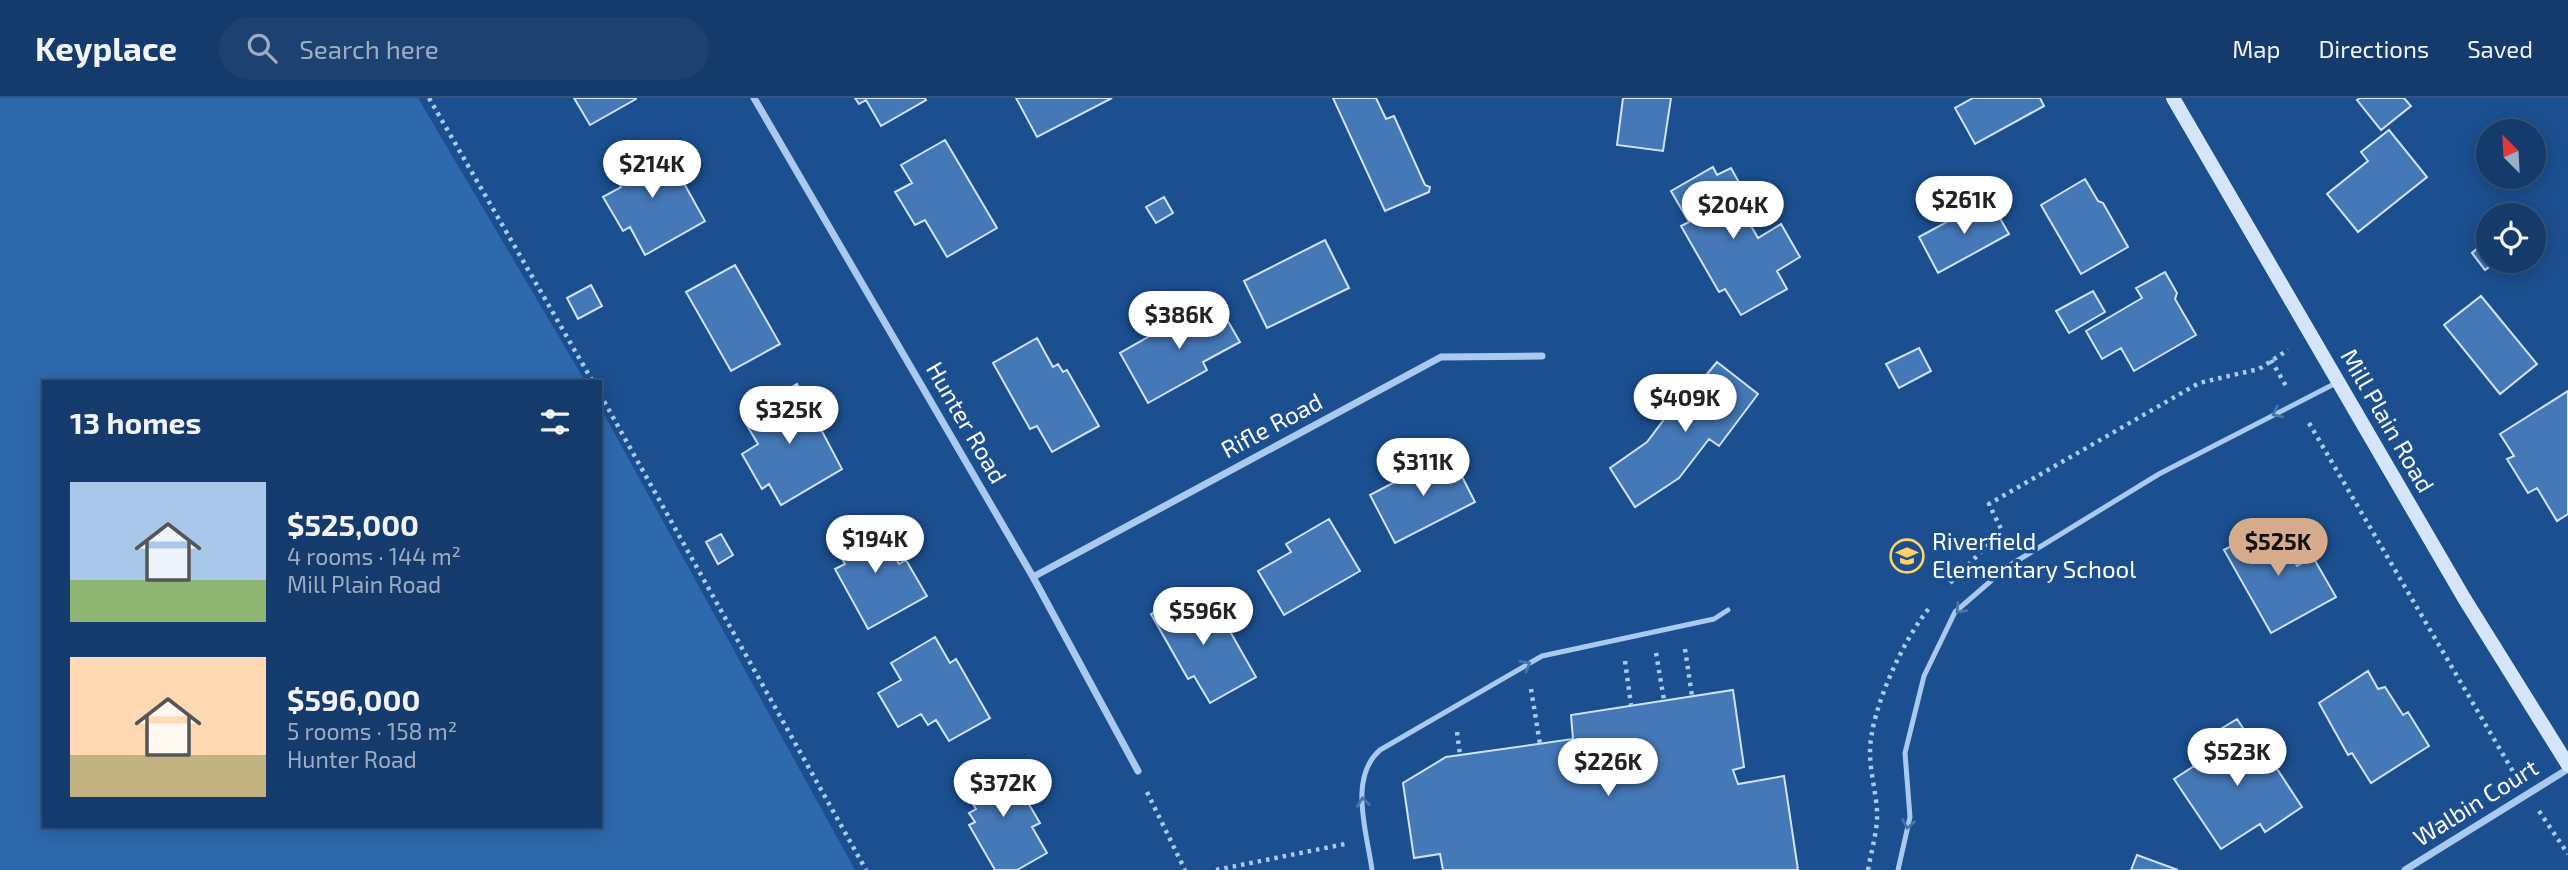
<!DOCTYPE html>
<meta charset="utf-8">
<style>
:root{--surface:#143b6b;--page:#1d4271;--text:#f1f3f6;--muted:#9dadc1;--line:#33557e;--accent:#d6ab8b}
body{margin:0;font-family:"Exo 2",sans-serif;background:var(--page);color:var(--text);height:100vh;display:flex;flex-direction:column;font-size:26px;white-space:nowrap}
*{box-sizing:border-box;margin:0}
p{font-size:23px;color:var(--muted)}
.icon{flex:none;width:38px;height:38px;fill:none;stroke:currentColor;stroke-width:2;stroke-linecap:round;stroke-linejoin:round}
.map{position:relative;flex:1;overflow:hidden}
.details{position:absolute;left:42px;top:282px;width:560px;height:448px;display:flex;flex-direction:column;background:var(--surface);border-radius:0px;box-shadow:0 4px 18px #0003,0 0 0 2px var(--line)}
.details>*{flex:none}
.needle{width:46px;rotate:336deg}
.controls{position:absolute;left:2476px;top:21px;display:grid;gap:14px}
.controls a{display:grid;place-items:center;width:70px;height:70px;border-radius:50%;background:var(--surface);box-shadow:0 4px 18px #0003,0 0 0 2px var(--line);font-size:35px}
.price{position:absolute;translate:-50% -60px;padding:0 16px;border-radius:24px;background:#fff;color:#222;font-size:23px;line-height:46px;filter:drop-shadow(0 2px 4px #0008)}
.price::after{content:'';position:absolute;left:50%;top:42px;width:21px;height:16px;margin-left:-10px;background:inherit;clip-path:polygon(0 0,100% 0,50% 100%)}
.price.active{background:var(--accent);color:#111}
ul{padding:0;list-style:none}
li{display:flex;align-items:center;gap:21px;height:175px;padding:0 28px}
li span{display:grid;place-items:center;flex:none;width:196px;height:140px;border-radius:0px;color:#555}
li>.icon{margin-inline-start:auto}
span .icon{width:84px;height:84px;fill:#fffc;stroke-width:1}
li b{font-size:30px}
h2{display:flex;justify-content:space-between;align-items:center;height:84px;padding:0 28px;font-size:30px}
header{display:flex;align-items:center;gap:42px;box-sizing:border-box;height:98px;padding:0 35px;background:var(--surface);border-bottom:2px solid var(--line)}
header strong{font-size:33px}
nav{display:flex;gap:38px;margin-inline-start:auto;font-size:24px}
.search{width:490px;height:63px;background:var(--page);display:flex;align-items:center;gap:18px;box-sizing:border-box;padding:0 24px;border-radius:38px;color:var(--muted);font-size:26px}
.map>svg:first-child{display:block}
</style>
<header>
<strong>Keyplace</strong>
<div class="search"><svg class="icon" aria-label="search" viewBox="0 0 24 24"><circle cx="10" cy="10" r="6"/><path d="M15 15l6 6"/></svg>Search here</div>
<nav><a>Map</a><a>Directions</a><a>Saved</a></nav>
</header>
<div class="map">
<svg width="2568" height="772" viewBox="0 0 2568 772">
<rect width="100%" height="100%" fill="#1b4f8f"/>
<path fill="#2e69ad" d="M0,0H418L585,283L44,284V728H600V309L855,772H0Z"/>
<path fill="#4478b7" stroke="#cfe3fa" stroke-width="2" d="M574,0H636V1L590,27Z
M855,0H925L926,2L881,28L866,2L859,6Z
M1016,0H1112L1037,39Z
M1333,0H1376L1386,21L1394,18L1425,87L1430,89L1429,94L1385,113Z
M1623,0H1671L1663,53L1617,47Z
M1973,0H2040L2044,8L1975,46L1955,10Z
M2360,0H2404L2411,8L2381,32L2357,2Z
M2389,32L2427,79L2358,134L2327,96L2368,63L2361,54Z
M945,42L997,130L947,159L925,122L915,127L895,94L912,85L901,67Z
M652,45L663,66L671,62L705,123L645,157L630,129L623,133L603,99L621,89L610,69Z
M1713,69L1717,77L1731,70L1741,88L1728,95L1734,98L1758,140L1781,126L1800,159L1777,173L1787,191L1741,217L1725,191L1719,194L1681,128L1689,124L1671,93Z
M2085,81L2098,103L2103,105L2128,149L2081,176L2041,107Z
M1164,99L1173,115L1156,125L1146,109Z
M1989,101L2009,136L1938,175L1919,139Z
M1325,142L1349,190L1267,230L1244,183Z
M2486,143L2488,163H2497L2485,172L2472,155Z
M735,167L780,246L731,273L686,194Z
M2165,174L2177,195L2175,201L2196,237L2134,273L2121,250L2102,261L2086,233L2142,200L2136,190Z
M591,187L602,208L578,221L567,200Z
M2093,193L2105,214L2069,235L2056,213Z
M2481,198L2537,266L2500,296L2444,227Z
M1215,201L1240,244L1203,264L1207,272L1148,305L1120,255Z
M1037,240L1053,269L1058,266L1063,274L1067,272L1099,328L1052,354L1037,328L1030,331L993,265Z
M1919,250L1931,273L1899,290L1886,266Z
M1717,264L1758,296L1719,348L1709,341L1679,380L1635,409L1610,370L1647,344L1693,283L1698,287Z
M797,286L842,371L781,407L769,386L762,391L742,356L758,346L742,319Z
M2568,293V416L2557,423L2537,390L2528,395L2507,361L2514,358L2500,336Z
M1450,355L1475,404L1395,445L1370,397Z
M873,420L899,466L906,462L927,498L868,531L835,471L845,466L832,443Z
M1329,421L1360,473L1284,517L1258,473L1291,454L1286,446Z
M2273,425L2297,468L2313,459L2336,499L2271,535L2224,452Z
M721,436L733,457L718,466L706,444Z
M1193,492L1209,520L1219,514L1256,579L1210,605L1194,578L1188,581L1151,516Z
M935,539L950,565L956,561L990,620L949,643L936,622L928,627L921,616L898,629L878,595L901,582L891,565Z
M2368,573L2378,591L2385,589L2403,617L2408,614L2429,648L2371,685L2352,655L2348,657L2319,605Z
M1733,592L1744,669L1733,672L1738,686L1784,678L1798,772H1443L1440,756L1414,760L1403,685L1446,659L1573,641L1571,617Z
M2237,621L2259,654L2264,651L2302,709L2265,734L2260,726L2221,751L2174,681L2211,657L2207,651L2219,642L2214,635Z
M1003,662L1040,725L1032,729L1047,755L1017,772H995L969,727L975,724L969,715L976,711L962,686Z
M2137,757L2178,772H2131Z"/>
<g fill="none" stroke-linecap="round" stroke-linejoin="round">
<path stroke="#a9c9ee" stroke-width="4.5" stroke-dasharray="3.5 5" stroke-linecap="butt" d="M429,0L593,284
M2271,262L2286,288
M600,296L866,772
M2309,325L2515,677
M1950,485L2002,433L1989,406L2199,285L2259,271L2288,252
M1685,551L1692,598
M1656,555L1664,602
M1625,563L1631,607
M1531,591L1540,646
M1457,634L1460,657
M1147,694L1185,772
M2539,713L2568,756
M1216,772L1345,746
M1868,772C1871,754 1878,732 1877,713C1876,694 1870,674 1870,654C1870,613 1904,539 1931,508"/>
<path stroke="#a9c9ee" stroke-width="5" d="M1372,772C1367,734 1348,680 1380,652L1542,558L1714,521L1728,512
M1898,772L1910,719L1905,655L1924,578L1955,514L2007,469L2159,376L2338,284"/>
<path stroke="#a9c9ee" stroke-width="7" d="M754,0L1033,479L1138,673
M1033,479L1441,259L1542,258
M2405,772L2568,671"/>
<path stroke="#d6e6fa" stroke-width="14" d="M2173,0L2464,500L2568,667"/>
</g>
<defs><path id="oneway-chevron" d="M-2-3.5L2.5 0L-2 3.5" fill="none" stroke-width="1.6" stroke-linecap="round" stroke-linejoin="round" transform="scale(1.75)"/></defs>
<g stroke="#4674ac">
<use href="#oneway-chevron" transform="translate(2277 315) rotate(153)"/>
<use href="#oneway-chevron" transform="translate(1960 511) rotate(133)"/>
<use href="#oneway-chevron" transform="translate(1526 567) rotate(-30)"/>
<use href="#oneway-chevron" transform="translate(1363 704) rotate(-97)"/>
<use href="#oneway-chevron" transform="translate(1908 726) rotate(100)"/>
</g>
<defs>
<symbol id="school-ring" viewBox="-11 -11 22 22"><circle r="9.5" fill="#1b4f8f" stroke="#ffd166" stroke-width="1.5"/><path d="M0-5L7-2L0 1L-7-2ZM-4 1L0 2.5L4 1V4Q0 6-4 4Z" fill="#ffd166"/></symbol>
</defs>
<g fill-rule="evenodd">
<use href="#school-ring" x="1888" y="439" width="38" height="38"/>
</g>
<g text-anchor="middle" stroke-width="7" stroke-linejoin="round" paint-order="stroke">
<g font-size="24" fill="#fff" stroke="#1b4f8f">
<text transform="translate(2387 323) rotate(60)" y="8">Mill Plain Road</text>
<text transform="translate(966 325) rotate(60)" y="8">Hunter Road</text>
<text transform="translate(1272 328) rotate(-28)" y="8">Rifle Road</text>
<text transform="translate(2476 705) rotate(-32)" y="8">Walbin Court</text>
</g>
<g font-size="24" fill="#fff" stroke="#1b4f8f" text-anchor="start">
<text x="1932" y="452">Riverfield<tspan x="1932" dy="28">Elementary School</tspan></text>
</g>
</g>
</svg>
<div class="controls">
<a><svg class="needle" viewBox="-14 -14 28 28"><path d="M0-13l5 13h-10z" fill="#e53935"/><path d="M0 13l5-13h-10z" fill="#9dadc1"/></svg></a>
<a><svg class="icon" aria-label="locate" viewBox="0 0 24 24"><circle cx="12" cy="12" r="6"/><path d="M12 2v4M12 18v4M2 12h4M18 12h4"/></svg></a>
</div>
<b class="price" style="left:652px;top:102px">$214K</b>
<b class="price" style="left:1964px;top:138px">$261K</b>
<b class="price" style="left:1733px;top:143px">$204K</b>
<b class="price" style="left:1179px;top:253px">$386K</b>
<b class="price" style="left:1685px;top:336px">$409K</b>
<b class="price" style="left:789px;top:348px">$325K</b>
<b class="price" style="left:1423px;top:400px">$311K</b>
<b class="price" style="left:875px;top:477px">$194K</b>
<b class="price active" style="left:2278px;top:480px">$525K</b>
<b class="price" style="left:1203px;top:549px">$596K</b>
<b class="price" style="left:2237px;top:690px">$523K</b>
<b class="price" style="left:1608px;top:700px">$226K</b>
<b class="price" style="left:1003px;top:721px">$372K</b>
<section class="details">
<h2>13 homes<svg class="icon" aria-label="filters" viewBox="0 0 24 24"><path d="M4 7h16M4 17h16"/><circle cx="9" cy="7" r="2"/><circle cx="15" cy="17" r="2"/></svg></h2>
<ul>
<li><span style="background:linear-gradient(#a9c7e8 70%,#8fb573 0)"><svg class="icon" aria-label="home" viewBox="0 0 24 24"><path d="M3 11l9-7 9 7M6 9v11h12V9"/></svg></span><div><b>$525,000</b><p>4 rooms · 144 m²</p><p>Mill Plain Road</p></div></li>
<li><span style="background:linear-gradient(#ffd9b3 70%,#c2b280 0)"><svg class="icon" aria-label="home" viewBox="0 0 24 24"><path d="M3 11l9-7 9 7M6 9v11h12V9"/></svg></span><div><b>$596,000</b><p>5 rooms · 158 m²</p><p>Hunter Road</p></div></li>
</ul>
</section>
</div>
